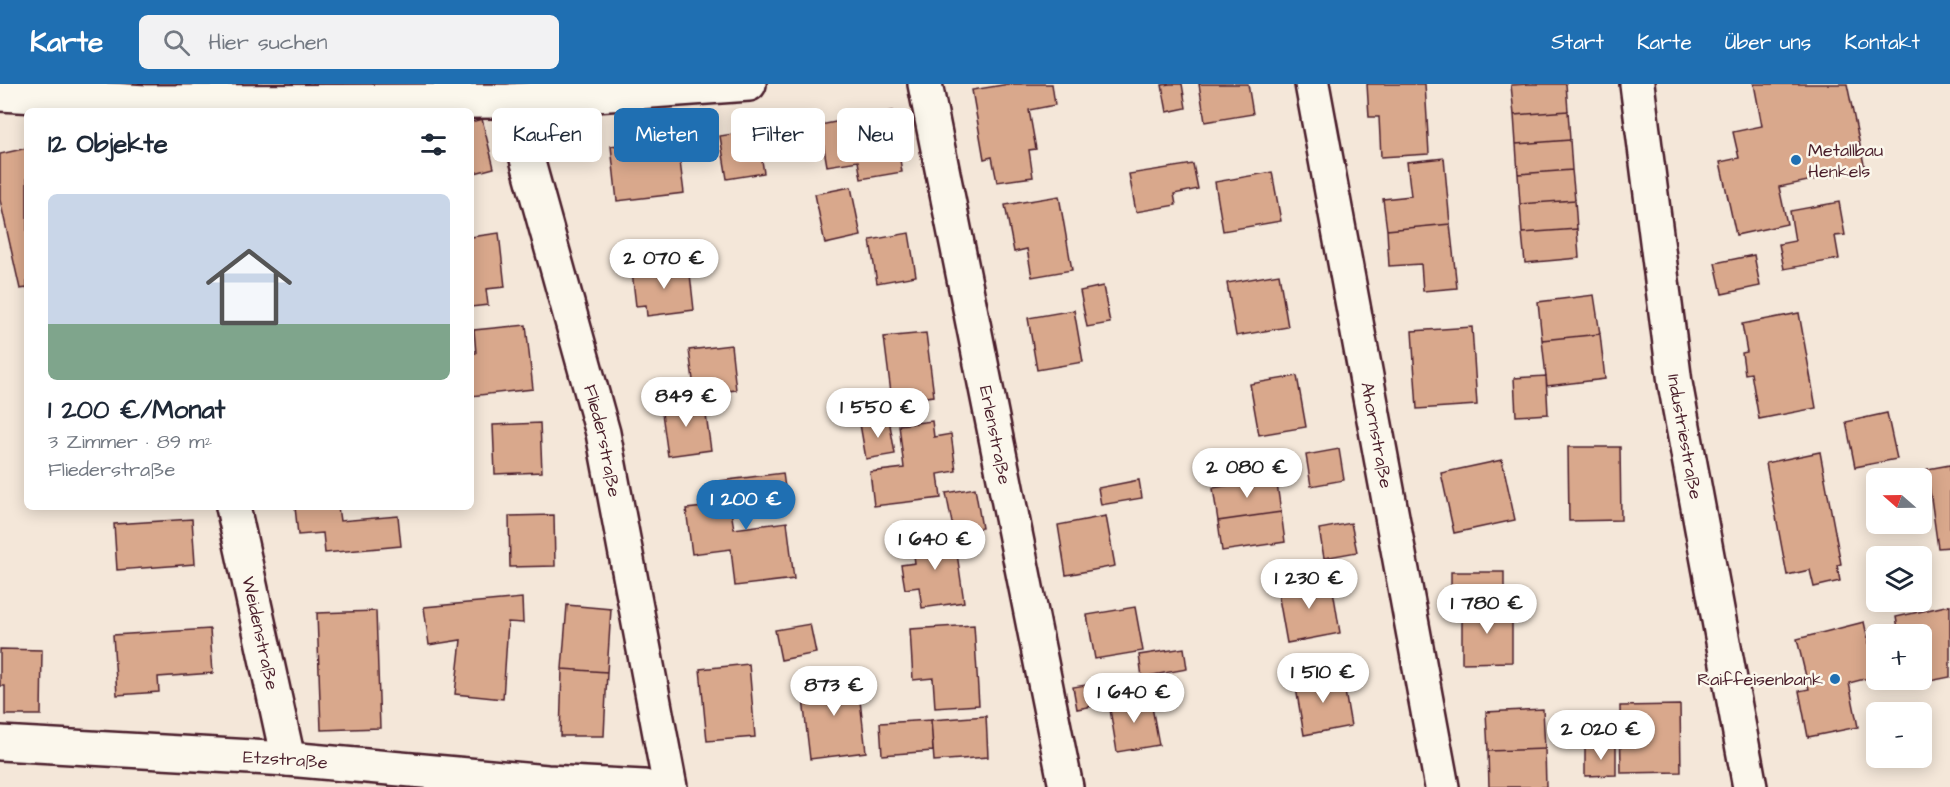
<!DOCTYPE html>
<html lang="de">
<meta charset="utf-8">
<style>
:root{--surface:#fff;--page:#f2f2f3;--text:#1f2937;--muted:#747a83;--line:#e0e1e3;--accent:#1f6fb2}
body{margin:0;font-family:"Architects Daughter",sans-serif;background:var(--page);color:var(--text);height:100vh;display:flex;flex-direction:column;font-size:22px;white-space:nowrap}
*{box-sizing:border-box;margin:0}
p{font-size:20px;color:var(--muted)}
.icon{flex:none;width:33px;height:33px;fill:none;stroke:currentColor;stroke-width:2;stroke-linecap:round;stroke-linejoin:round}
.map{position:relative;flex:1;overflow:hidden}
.sheet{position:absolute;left:24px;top:24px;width:450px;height:402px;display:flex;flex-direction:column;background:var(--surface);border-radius:9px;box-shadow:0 3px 15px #0003}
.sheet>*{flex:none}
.hud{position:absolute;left:492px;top:24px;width:570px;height:54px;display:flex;gap:12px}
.needle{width:39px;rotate:290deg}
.tools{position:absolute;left:1866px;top:384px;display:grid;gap:12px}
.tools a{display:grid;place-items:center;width:66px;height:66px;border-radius:9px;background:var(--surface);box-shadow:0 3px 15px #0003;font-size:30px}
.price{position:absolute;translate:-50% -51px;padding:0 14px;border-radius:21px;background:#fff;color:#222;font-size:20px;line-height:39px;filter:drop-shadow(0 2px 3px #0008)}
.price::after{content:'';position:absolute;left:50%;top:36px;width:18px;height:14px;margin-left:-9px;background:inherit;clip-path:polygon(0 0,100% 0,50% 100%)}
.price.on{background:var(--accent);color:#fff}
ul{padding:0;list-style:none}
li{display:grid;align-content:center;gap:12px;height:318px;padding:0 24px}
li+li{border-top:2px solid var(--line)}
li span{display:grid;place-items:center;height:186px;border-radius:9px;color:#555}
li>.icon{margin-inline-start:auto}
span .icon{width:108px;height:108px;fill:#fffc;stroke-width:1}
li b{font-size:26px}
h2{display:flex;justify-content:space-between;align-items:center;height:72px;padding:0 24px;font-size:26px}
.chip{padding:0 21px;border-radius:9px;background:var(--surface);box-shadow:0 3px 15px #0003;font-size:21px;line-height:54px}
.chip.on{background:var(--accent);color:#fff}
header{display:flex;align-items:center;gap:36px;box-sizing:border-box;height:84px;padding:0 30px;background:var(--accent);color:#fff}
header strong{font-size:28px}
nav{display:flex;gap:33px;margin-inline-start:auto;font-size:21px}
.search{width:420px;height:54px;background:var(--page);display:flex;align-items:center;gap:15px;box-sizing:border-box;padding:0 21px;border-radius:9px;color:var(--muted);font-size:22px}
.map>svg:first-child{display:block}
</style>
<header>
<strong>Karte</strong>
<div class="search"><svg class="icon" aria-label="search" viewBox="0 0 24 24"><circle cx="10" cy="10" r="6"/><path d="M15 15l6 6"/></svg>Hier suchen</div>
<nav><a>Start</a><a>Karte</a><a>Über uns</a><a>Kontakt</a></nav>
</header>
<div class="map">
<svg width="1950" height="703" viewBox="0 0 1950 703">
<rect width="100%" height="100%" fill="#f4e7d9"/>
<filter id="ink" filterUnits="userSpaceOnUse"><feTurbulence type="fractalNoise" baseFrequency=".0167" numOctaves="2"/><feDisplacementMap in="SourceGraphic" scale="12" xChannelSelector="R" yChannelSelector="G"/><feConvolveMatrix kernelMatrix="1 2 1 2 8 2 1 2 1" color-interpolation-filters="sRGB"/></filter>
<g filter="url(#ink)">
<path fill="#d9a88c" stroke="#4a1f2b" stroke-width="1.5" d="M1009,0H1052L1055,21L1029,26L1036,65L1029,66L1033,93L997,98L992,73L984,75L972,6Z
M1170,0H1182L1186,24L1167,28L1162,1Z
M1199,0H1248L1253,30L1205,38Z
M1367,0H1425L1429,70L1381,73L1379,33H1369Z
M1528,0H1566L1568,27L1514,31L1511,1Z
M1754,0H1847L1865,85L1779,103L1787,140L1736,151L1720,78L1739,74L1733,48L1762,42Z
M892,27L902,88L861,95L858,77L827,82L820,41Z
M1568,27L1570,56L1516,60L1514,31Z
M482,35L494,84L471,90V38Z
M757,46L764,89L727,95L720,52Z
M677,54L684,109L617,117L611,62Z
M1570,56L1572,86L1518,90L1516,60Z
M27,64V204L20,205L0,116V70Z
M1444,74L1450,140L1387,146L1383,115L1411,112L1407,78Z
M1193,80L1198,105L1174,110L1176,121L1136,128L1129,90Z
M1572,86L1575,116L1520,120L1518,90Z
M1272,88L1281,137L1223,147L1215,98Z
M851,103L861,152L825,160L815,110Z
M1059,112L1072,186L1032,193L1027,165L1014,168L1005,121Z
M1575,116L1577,145L1522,149L1520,120Z
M1839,118L1845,151L1835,152L1839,175L1784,185L1779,160L1795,157L1790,127Z
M1450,140L1457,204L1423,207L1421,180L1389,182L1387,146Z
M1577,145L1579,174L1525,179L1522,149Z
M499,149L505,203L486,205L488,221L471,223V153Z
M909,149L916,192L877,199L870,156Z
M1754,171L1760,202L1722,210L1715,179Z
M689,181L694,226L647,232L646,221L636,222L632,188Z
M1279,190L1288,243L1236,252L1227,199Z
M1103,202L1110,239L1087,243L1080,207Z
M1594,211L1600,250L1542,256L1538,218Z
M1074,226L1083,278L1037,286L1028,234Z
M1799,229L1816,324L1759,335L1751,289L1745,290L1742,269L1747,268L1742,240Z
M526,241L533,305L471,312V270L476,269L474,246Z
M1472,243L1477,321L1417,325L1412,247Z
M926,249L934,312L892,317L884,253Z
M1600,250L1605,295L1547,302L1542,256Z
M731,261L736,306L695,311L689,266Z
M1297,292L1306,343L1259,351L1250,300Z
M1546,292L1548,330L1516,332L1514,294Z
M704,317L711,366L668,372L661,322Z
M1887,329L1897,375L1855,383L1846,338Z
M889,335L895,370L866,375L860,340Z
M932,337L934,353L951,350L956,387L938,390L941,414L874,422L870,388L904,384L899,341Z
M540,339L542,388L495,390L493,341Z
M1568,363H1620L1621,436L1569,437Z
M1339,365L1344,396L1311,402L1306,371Z
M1820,368L1841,480L1837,481L1840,497L1814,503L1810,486L1787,491L1766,379Z
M1502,376L1515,436L1454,449L1441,389Z
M1950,381V463L1938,464L1927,385Z
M783,389L787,419L731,427L734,445L787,438L794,495L735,502L731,465L692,470L686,425L723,421L720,397Z
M1276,393L1281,428L1218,437L1213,404Z
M1139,396L1142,414L1101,421L1098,404Z
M975,404L982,444L954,449L946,409Z
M295,423H338L340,437L398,432L401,462L325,469L323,449L298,451Z
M1281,428L1285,458L1222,467L1218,437Z
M554,431L555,482L510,483L509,432Z
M1106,432L1115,482L1066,491L1058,441Z
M192,435L195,480L117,486L114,440Z
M1351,439L1357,468L1324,474L1319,445Z
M954,449L964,518L922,524L919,503L905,505L901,481L915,479L912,456Z
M1451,488H1504V523H1451Z
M1331,494L1340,549L1287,559L1277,503Z
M522,514L523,539L508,538L503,615L455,610L461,556L429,561L424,523Z
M567,521L611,525L607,588L562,585Z
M1950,521V593L1910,601L1908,596H1922V550H1899L1896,533Z
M1135,523L1143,567L1095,575L1087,531Z
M1512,523V578L1462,579V524Z
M376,527L380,644L321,646L317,529Z
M1864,538L1876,592L1849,599L1858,643L1808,653L1799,607L1809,605L1797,555Z
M810,540L816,569L781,576L775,546Z
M974,541L979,621L935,624L933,594L913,596L910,545Z
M210,545L213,589L158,593L159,608L117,611L113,551Z
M1184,564L1187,585L1142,593L1139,571Z
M0,565L42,566L41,631H5V602H0Z
M749,580L755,653L707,657L700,585Z
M562,585L607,588L604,652H560Z
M1342,590L1351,642L1304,651L1295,598Z
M857,591L866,668L810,675L801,598Z
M1105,598L1109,619L1077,625L1073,603Z
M1150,612L1159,661L1117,668L1109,619Z
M1680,621L1681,688L1621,689L1620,622Z
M1543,625L1545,665L1488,667L1486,628Z
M986,632L988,673L934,677L931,636Z
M931,636L933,667L882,671L880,639Z
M1616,662V691L1585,692V663Z
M1545,665L1546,703H1489L1488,667Z"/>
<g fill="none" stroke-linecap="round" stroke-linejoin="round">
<defs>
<g id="minor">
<path id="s1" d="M925,0L1066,703"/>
<path id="s2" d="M1312,0L1442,703"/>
<path id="s3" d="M1637,0L1675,299L1750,703"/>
<path d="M0,10L146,18L511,17L749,0"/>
<path id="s4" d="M511,17L603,349L670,703"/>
<path id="s5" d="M233,423L288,675"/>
<path id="s6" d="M0,659L288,675L547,698L644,703"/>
</g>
</defs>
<use href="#minor" stroke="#4a1f2b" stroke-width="38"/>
<use href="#minor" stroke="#fbf7ec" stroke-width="33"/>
</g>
</g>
<g fill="#1f6fb2" stroke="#fbf7ec" stroke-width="2">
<circle cx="1796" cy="76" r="6"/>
<circle cx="1835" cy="595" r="6"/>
</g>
<g text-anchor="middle" stroke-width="5" stroke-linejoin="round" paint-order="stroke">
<g font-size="18" fill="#4a1f2b" stroke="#fbf7ec" text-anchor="start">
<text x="1808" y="72">Metallbau<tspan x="1808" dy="21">Henkels</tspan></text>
<text x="1823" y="601" text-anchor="end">Raiffeisenbank</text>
</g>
<g font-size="18" fill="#4a1f2b" stroke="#fbf7ec">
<text dy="6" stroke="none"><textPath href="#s1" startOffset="358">Erlenstraße</textPath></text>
<text dy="6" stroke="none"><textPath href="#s2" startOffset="357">Ahornstraße</textPath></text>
<text dy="6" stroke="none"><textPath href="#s3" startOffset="356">Industriestraße</textPath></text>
<text dy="6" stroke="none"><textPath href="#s4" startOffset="352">Fliederstraße</textPath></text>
<text dy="6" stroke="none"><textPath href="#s5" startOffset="129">Weidenstraße</textPath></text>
<text dy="6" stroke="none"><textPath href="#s6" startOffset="286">Etzstraße</textPath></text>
</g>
</g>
</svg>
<div class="tools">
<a><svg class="needle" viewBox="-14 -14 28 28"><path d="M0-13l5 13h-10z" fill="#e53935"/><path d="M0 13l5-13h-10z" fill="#747a83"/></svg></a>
<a><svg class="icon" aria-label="layers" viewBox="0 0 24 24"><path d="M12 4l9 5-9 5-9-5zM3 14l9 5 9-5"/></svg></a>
<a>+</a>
<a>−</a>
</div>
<b class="price" style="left:664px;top:206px">2 070 €</b>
<b class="price" style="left:686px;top:344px">849 €</b>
<b class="price" style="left:878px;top:355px">1 550 €</b>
<b class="price" style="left:1247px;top:415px">2 080 €</b>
<b class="price on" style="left:746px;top:447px">1 200 €</b>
<b class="price" style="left:935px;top:487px">1 640 €</b>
<b class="price" style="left:1309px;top:526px">1 230 €</b>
<b class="price" style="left:1487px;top:551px">1 780 €</b>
<b class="price" style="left:1323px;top:620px">1 510 €</b>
<b class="price" style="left:834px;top:633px">873 €</b>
<b class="price" style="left:1134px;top:640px">1 640 €</b>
<b class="price" style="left:1601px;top:677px">2 020 €</b>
<div class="hud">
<a class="chip">Kaufen</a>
<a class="chip on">Mieten</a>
<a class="chip">Filter</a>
<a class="chip">Neu</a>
</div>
<section class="sheet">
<h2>12 Objekte<svg class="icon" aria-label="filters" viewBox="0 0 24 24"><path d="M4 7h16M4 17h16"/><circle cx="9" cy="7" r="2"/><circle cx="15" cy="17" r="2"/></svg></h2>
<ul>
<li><span style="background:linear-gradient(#c9d6e8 70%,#7fa58c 0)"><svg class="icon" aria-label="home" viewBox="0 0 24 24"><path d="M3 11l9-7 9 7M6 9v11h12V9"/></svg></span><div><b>1 200 €/Monat</b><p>3 Zimmer · 89 m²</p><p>Fliederstraße</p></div></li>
</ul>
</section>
</div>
